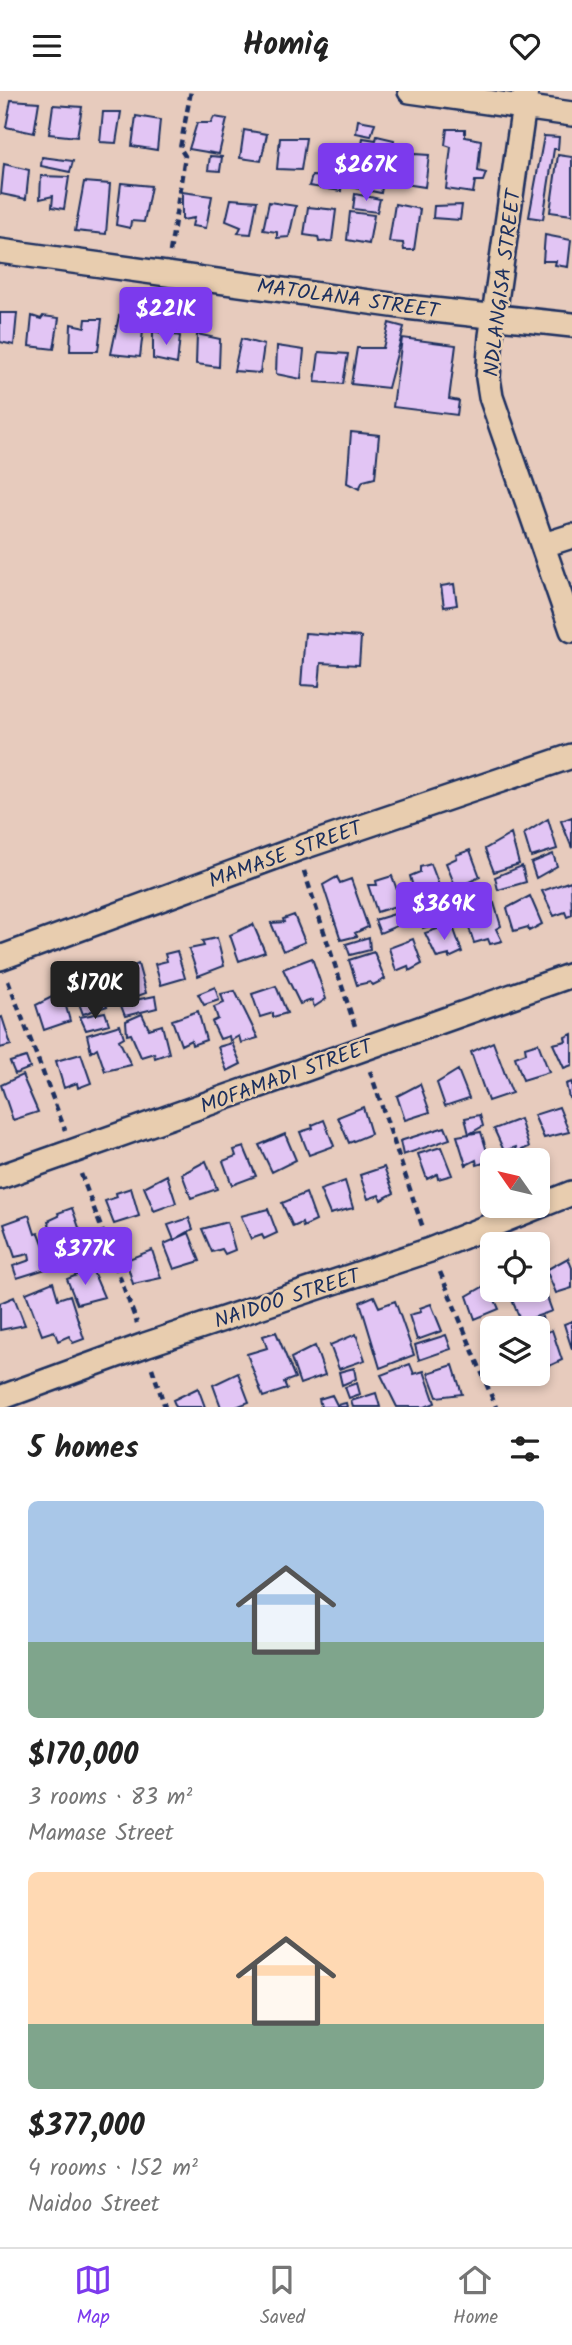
<!DOCTYPE html>
<meta charset="utf-8">
<style>
:root{--surface:#fff;--page:#f2f2f2;--text:#222;--muted:#767676;--line:#e0e0e0;--accent:#7c3aed}
body{margin:0;font-family:Kalam,sans-serif;background:var(--page);color:var(--text);height:100vh;display:flex;flex-direction:column;font-size:26px;white-space:nowrap}
*{box-sizing:border-box;margin:0}
p{font-size:23px;color:var(--muted)}
.icon{flex:none;width:38px;height:38px;fill:none;stroke:currentColor;stroke-width:2;stroke-linecap:round;stroke-linejoin:round}
.map{position:relative;height:1316px;overflow:hidden}
.drawer{display:flex;flex-direction:column;background:var(--surface);flex:1}
.drawer>*{flex:none}
.needle{width:46px;rotate:304deg}
.fabs{position:absolute;left:480px;top:1057px;display:grid;gap:14px}
.fabs a{display:grid;place-items:center;width:70px;height:70px;border-radius:10px;background:var(--surface);box-shadow:0 4px 10px #0003;font-size:35px}
.price{position:absolute;translate:-50% -60px;padding:0 16px;border-radius:7px;background:var(--accent);color:#fff;font-size:23px;line-height:46px;filter:drop-shadow(0 2px 4px #0008)}
.price::after{content:'';position:absolute;left:50%;top:42px;width:21px;height:16px;margin-left:-10px;background:inherit;clip-path:polygon(0 0,100% 0,50% 100%)}
.price.current{background:#222;color:#fff}
ul{padding:0;list-style:none}
li{display:grid;align-content:center;gap:14px;height:371px;padding:0 28px}
li span{display:grid;place-items:center;height:217px;border-radius:10px;color:#555}
li>.icon{margin-inline-start:auto}
span .icon{width:126px;height:126px;fill:#fffc;stroke-width:1}
li b{font-size:30px}
h2{display:flex;justify-content:space-between;align-items:center;height:84px;padding:0 28px;font-size:30px}
header{display:flex;justify-content:space-between;align-items:center;height:91px;padding:0 28px;background:var(--surface);font-size:32px;font-weight:600}
.dock{display:flex;justify-content:space-around;align-items:center;height:98px;border-top:2px solid var(--line);background:var(--surface);font-size:19px;color:var(--muted)}
.dock a{display:grid;justify-items:center;gap:4px}
.dock .current{color:var(--accent)}
.map>svg:first-child{display:block}
</style>
<header><svg class="icon" aria-label="menu" viewBox="0 0 24 24"><path d="M4 6h16M4 12h16M4 18h16"/></svg>Homiq<svg class="icon" aria-label="heart" viewBox="0 0 24 24"><path d="M12 20l-8-8c-3-5 5-10 8-4 3-6 11-1 8 4z"/></svg></header>
<div class="map">
<svg width="572" height="1316" viewBox="0 0 572 1316">
<rect width="100%" height="100%" fill="#e7cbbd"/>
<filter id="ink" filterUnits="userSpaceOnUse"><feTurbulence type="fractalNoise" baseFrequency=".0143" numOctaves="2"/><feDisplacementMap in="SourceGraphic" scale="14" xChannelSelector="R" yChannelSelector="G"/><feConvolveMatrix kernelMatrix="1 2 1 2 8 2 1 2 1" color-interpolation-filters="sRGB"/></filter>
<g filter="url(#ink)">
<path fill="#e2c5f4" stroke="#1b2f5e" stroke-width="2" d="M11,9L39,11L34,42L6,36Z
M53,14L82,16L77,46L49,43Z
M103,21H121L116,52L100,51Z
M136,25L160,29L157,59L132,55Z
M214,26L227,28L219,63L189,58L197,32H211Z
M358,29L375,32L371,45L356,42Z
M447,38H465V46L481,49L478,80L486,82L483,90H475L473,102L446,98L451,56L445,54Z
M244,39L267,43L261,70L240,67Z
M377,45L394,49L392,62H388L381,102L351,96L354,85L358,84L363,47L376,49Z
M544,45L559,46L558,58H554L543,128L529,126Z
M280,47H306L301,79L277,78Z
M319,53L348,55L344,81L317,78Z
M414,63L429,64L425,96L398,92L401,67Z
M558,64L572,66V124L550,121Z
M210,65L222,66L220,80L208,79Z
M42,66L73,70L70,81L41,75Z
M4,73L29,79L26,108L1,103Z
M41,85L69,86L64,118L52,116L53,105L40,108Z
M312,85L342,87L341,100L309,95Z
M84,91L110,93L106,143L75,140Z
M121,92L151,95L144,131L131,130L130,137L116,134Z
M182,101L212,105L206,137L192,135L194,127L182,129Z
M355,103L380,108L377,121L353,118Z
M231,108L257,110L251,143L238,142L241,136L226,130Z
M269,111L296,115L289,146L277,147V141L263,139Z
M395,113L420,118L414,159H404L403,152L389,151Z
M462,114L460,129L433,127L434,115Z
M308,116L336,119L332,150L319,151L318,146L304,144Z
M350,121L374,124L369,153L347,149Z
M545,144L571,149L568,176L555,174L556,170H543Z
M133,220L145,223L140,266L111,263L119,225L131,230Z
M0,222H17L14,254L0,251Z
M32,225L41,228L43,225L59,227L54,258L29,255Z
M86,228H102L98,260H70L71,233L85,236Z
M389,232L404,236L388,297L351,293L357,257H383Z
M153,240L180,245L177,273L153,268Z
M197,243L220,248L219,276L196,273Z
M402,247L456,254L449,308L459,310L457,324L393,316Z
M241,248L264,254L260,282L234,280Z
M277,255L304,259L301,288L276,283Z
M319,261L348,263L343,293L315,291Z
M351,341L379,344L375,387L363,390L359,398L347,392Z
M454,493L457,514L444,516L441,495Z
M305,542L361,546L359,574L321,572L319,595L301,594Z
M572,726V757L561,730Z
M548,728L557,758L531,766L524,743Z
M511,743L519,773L494,781L485,758Z
M470,759L480,786L456,797L446,772L457,767L456,764Z
M553,763L557,775L536,787L531,772Z
M431,773L441,800L416,807L410,785L420,781V776Z
M522,775L526,791L498,799L495,786Z
M392,785L402,813L377,821L368,794H377L376,790Z
M337,786L340,792L351,788L368,836L355,842L357,845L341,849L323,794Z
M571,790L572,824L567,826L565,821L554,825L542,800Z
M448,800L451,813L417,824L412,812Z
M530,805L542,833L529,840L528,836L514,840L507,817Z
M475,811L477,818L494,812L501,835L496,838L502,850L490,853L488,848L474,852L462,815Z
M453,817L456,827L423,837L421,826Z
M401,821L404,832L380,842L375,829Z
M294,824L305,851L283,860L271,832L284,831L283,828Z
M253,833L265,861L239,870L230,844Z
M452,833L462,861L449,867V864L437,867L425,842Z
M369,846L370,859L350,864L346,853Z
M217,847L224,875L198,885L189,858L204,855L202,850Z
M413,848L422,873L409,880L408,875L396,880L389,857Z
M177,860L185,887L161,894L155,873L167,870L165,863Z
M374,861L385,888L373,894L370,891L357,894L349,869Z
M312,867L326,908L314,916L312,909L300,913L283,878Z
M138,873L146,902L124,910L115,885L125,883L124,879Z
M97,886L107,915L83,923L74,899Z
M276,895L287,922L273,926V922L260,926L252,903Z
M215,896L219,909L204,914L198,903Z
M235,900L258,947L241,952L239,945L230,950L229,945L220,948L212,931L218,928L214,916L224,912L221,903Z
M62,901L70,930L44,939L36,914Z
M155,905L157,917L125,925L120,912Z
M198,920L206,949L192,954L191,949L181,954L172,929Z
M105,921L109,933L86,939L80,926Z
M142,923L149,938L162,934L169,962L155,967L154,962L141,966L131,943L127,944L126,930Z
M2,926L11,954L0,957V927Z
M120,934L124,946L119,949L131,974L105,980L97,957L91,961L87,944Z
M572,943V974L564,977L553,953L566,950L565,946Z
M493,951L512,1002L488,1010L471,961Z
M232,952L241,973L227,980L218,956Z
M538,952L549,981L523,989L515,966L526,962L525,956Z
M81,963L91,992L78,997L77,992L64,997L56,970Z
M26,966L30,977L15,983L10,971Z
M458,979L469,1007L445,1015L437,992Z
M22,984L38,1021L13,1029L1,994Z
M572,991V1006L569,1007L566,993Z
M420,993L430,1021L405,1029L397,1005Z
M363,1016L371,1043L349,1052L338,1026Z
M559,1016L569,1041L544,1047L534,1024Z
M480,1024L483,1035L469,1043L465,1027Z
M520,1028L529,1056L517,1061L516,1056L504,1060L494,1038Z
M324,1029L334,1055L309,1064L300,1041L313,1037L312,1034Z
M445,1036L450,1048L403,1064L400,1050Z
M481,1041L490,1070L477,1074L476,1069L466,1074L457,1045Z
M285,1043L296,1069L272,1081L259,1054Z
M244,1056L256,1085L232,1094L223,1070L236,1065L234,1059Z
M441,1056L452,1084L438,1088L437,1083L427,1088L418,1063Z
M206,1070L217,1098L191,1107L182,1083Z
M384,1076L394,1102L381,1109L379,1104L368,1108L360,1084Z
M167,1084L176,1112L154,1120L144,1096Z
M345,1090L353,1117L330,1123L320,1099Z
M131,1097L139,1125L114,1133L105,1110L117,1106L116,1102Z
M306,1102L316,1130L303,1136L302,1132L293,1136L282,1112Z
M72,1117L82,1145L57,1154L48,1130L59,1125L58,1122Z
M268,1118L277,1142L264,1148L262,1144L251,1148L241,1125Z
M29,1124L35,1143L39,1142L52,1176L17,1187L13,1175L30,1169L29,1163L15,1166L4,1133Z
M189,1127L193,1138L174,1149L168,1134Z
M227,1131L235,1159L225,1163L222,1158L212,1161L202,1138Z
M189,1142L200,1170L174,1178L164,1153Z
M152,1159L161,1187L133,1193L126,1169Z
M568,1167L572,1177V1197L556,1202L546,1179Z
M92,1178L104,1206L77,1213L67,1188Z
M537,1182L543,1196L537,1200L541,1208L547,1206L552,1220L521,1231L508,1199H537Z
M53,1191L58,1208L70,1204L84,1248L73,1252L69,1245L58,1250L54,1240L42,1244L26,1202Z
M488,1193L499,1218L475,1228L467,1205Z
M374,1205L379,1216L395,1210L414,1264L380,1277L360,1211Z
M14,1206L25,1234L0,1239V1212Z
M431,1213L442,1240L417,1249L409,1224L421,1221L420,1217Z
M542,1226L544,1236L522,1237L521,1234Z
M572,1230V1258L564,1233Z
M552,1239L562,1269L547,1276L546,1269L537,1274V1245Z
M276,1241L295,1287L284,1291L287,1298L263,1306L247,1263L267,1257L263,1245Z
M356,1243L365,1269L339,1278L330,1254Z
M446,1244L451,1258L419,1269L415,1254Z
M315,1255L325,1284L300,1293L291,1267Z
M410,1273L414,1283L424,1280L435,1312L425,1316H397L381,1284Z
M453,1274L462,1303L437,1306L428,1282Z
M354,1277L356,1288L342,1294L339,1281Z
M238,1282L249,1311L236,1316H221L213,1294Z
M494,1283H518L496,1287Z
M357,1292L360,1303L349,1307L345,1296Z
M198,1297L205,1316H176L173,1309Z
M376,1302L380,1316H353L351,1310Z
M332,1304L337,1314L346,1312L347,1316H321L319,1308Z"/>
<g fill="none" stroke-linecap="round" stroke-linejoin="round">
<defs>
<path id="street" d="M410,0L572,23
M526,0L491,245L488,287L491,306L572,539
M0,160L406,216L572,234
M544,454L572,445
M0,867L297,758L572,665
M0,1086L572,884
M0,1307L145,1254L430,1159L572,1102"/>
</defs>
<use href="#street" stroke="#1b2f5e" stroke-width="28"/>
<path stroke="#1b2f5e" stroke-width="4.5" stroke-dasharray="7 5" stroke-linecap="butt" d="M170,161L185,65L180,57L191,0
M304,780L355,935
M8,890L65,1039
M370,980L423,1137
M81,1083L137,1232
M440,1181L496,1316
M152,1277L165,1316"/>
<use href="#street" stroke="#e8cdaf" stroke-width="23"/>
</g>
</g>
<g text-anchor="middle" stroke-width="5" stroke-linejoin="round" paint-order="stroke">
<g font-size="21" fill="#1b2f5e" stroke="#e8cdaf">
<text transform="translate(502 192) rotate(-83)" y="7">NDLANGISA STREET</text>
<text transform="translate(348 207) rotate(8)" y="7">MATOLANA STREET</text>
<text transform="translate(285 763) rotate(-20)" y="7">MAMASE STREET</text>
<text transform="translate(286 985) rotate(-20)" y="7">MOFAMADI STREET</text>
<text transform="translate(287 1207) rotate(-18)" y="7">NAIDOO STREET</text>
</g>
</g>
</svg>
<div class="fabs">
<a><svg class="needle" viewBox="-14 -14 28 28"><path d="M0-13l5 13h-10z" fill="#e53935"/><path d="M0 13l5-13h-10z" fill="#767676"/></svg></a>
<a><svg class="icon" aria-label="locate" viewBox="0 0 24 24"><circle cx="12" cy="12" r="6"/><path d="M12 2v4M12 18v4M2 12h4M18 12h4"/></svg></a>
<a><svg class="icon" aria-label="layers" viewBox="0 0 24 24"><path d="M12 4l9 5-9 5-9-5zM3 14l9 5 9-5"/></svg></a>
</div>
<b class="price" style="left:366px;top:112px">$267K</b>
<b class="price" style="left:166px;top:256px">$221K</b>
<b class="price" style="left:444px;top:851px">$369K</b>
<b class="price current" style="left:95px;top:930px">$170K</b>
<b class="price" style="left:85px;top:1196px">$377K</b>
</div>
<section class="drawer">
<h2>5 homes<svg class="icon" aria-label="filters" viewBox="0 0 24 24"><path d="M4 7h16M4 17h16"/><circle cx="9" cy="7" r="2"/><circle cx="15" cy="17" r="2"/></svg></h2>
<ul>
<li><span style="background:linear-gradient(#a9c7e8 65%,#7fa58c 0)"><svg class="icon" aria-label="home" viewBox="0 0 24 24"><path d="M3 11l9-7 9 7M6 9v11h12V9"/></svg></span><div><b>$170,000</b><p>3 rooms · 83 m²</p><p>Mamase Street</p></div></li>
<li><span style="background:linear-gradient(#ffd9b3 70%,#7fa58c 0)"><svg class="icon" aria-label="home" viewBox="0 0 24 24"><path d="M3 11l9-7 9 7M6 9v11h12V9"/></svg></span><div><b>$377,000</b><p>4 rooms · 152 m²</p><p>Naidoo Street</p></div></li>
</ul>
</section>
<nav class="dock">
<a class="current"><svg class="icon" aria-label="map" viewBox="0 0 24 24"><path d="M3 6l6-2 6 2 6-2v14l-6 2-6-2-6 2zM9 4v14M15 6v14"/></svg>Map</a>
<a><svg class="icon" aria-label="saved" viewBox="0 0 24 24"><path d="M7 4h10v16l-5-4-5 4z"/></svg>Saved</a>
<a><svg class="icon" aria-label="home" viewBox="0 0 24 24"><path d="M3 11l9-7 9 7M6 9v11h12V9"/></svg>Home</a>
</nav>
